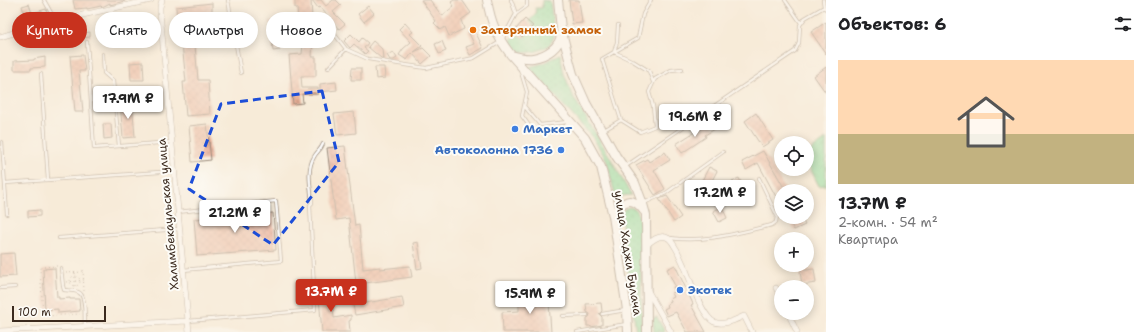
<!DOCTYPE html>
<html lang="ru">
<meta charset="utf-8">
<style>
:root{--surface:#fff;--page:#f2f2f2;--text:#202124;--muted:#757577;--accent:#c8321e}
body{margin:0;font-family:"Shantell Sans",sans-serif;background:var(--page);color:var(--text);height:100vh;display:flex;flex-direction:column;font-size:15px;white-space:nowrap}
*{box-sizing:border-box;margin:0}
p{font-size:13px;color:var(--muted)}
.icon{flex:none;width:22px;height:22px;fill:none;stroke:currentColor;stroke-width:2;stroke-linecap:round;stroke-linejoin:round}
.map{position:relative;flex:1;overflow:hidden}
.panel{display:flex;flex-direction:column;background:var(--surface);width:320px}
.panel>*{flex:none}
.banner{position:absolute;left:12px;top:12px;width:380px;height:36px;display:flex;gap:8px}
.buttons{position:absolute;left:774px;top:136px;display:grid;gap:8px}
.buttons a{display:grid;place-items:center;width:40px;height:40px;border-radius:50%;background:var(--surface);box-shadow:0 2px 10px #0003;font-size:20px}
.scale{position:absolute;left:12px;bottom:10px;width:94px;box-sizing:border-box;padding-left:4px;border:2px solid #3b2a1e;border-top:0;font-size:11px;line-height:14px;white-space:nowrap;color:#3b2a1e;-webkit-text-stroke:3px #fdfcf7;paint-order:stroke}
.price{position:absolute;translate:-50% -34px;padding:0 9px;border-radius:4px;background:#fff;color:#222;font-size:13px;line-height:26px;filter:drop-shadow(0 1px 2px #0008)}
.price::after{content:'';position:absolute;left:50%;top:24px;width:12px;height:9px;margin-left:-6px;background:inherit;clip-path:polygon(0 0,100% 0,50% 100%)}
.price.current{background:var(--accent);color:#fff}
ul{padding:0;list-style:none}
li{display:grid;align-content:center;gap:8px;height:212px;padding:0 12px}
li span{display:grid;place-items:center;height:124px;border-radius:0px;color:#555}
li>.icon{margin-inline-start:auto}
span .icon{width:72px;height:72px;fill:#fffc;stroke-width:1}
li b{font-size:17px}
h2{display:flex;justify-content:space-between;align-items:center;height:48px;padding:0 12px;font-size:17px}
.tag{padding:0 14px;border-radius:18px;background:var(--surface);box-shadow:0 2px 10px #0003;font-size:14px;line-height:36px}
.tag.current{background:var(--accent);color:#fff}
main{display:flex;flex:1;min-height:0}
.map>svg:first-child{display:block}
</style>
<main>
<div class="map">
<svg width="826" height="332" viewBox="0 0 826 332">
<defs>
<pattern id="grass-dots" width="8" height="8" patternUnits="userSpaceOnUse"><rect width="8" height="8" fill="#8bde9f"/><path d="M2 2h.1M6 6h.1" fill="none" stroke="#79bf88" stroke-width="1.8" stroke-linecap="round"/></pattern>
<pattern id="park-crowns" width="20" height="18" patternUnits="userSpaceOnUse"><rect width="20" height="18" fill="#8bde9f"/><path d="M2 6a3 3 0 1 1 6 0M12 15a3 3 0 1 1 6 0" fill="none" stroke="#79bf88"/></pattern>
<pattern id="building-cross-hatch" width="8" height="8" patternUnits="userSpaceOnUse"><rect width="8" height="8" fill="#ebb198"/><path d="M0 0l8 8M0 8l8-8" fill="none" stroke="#ca9883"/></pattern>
</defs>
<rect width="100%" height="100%" fill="#fdfcf7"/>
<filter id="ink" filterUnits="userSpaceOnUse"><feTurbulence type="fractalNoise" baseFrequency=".025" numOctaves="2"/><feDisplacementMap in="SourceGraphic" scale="8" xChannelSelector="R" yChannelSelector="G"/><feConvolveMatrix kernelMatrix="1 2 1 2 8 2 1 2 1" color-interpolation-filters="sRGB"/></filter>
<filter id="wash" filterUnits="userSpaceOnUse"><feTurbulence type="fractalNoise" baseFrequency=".012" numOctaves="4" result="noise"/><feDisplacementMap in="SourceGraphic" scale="16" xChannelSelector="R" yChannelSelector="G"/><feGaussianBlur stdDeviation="0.9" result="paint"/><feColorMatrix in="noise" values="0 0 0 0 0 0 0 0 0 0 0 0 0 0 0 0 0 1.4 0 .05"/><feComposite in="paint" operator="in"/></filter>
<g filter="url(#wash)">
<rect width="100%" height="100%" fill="#f7ebd8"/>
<path fill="url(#grass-dots)" stroke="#63845e" d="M542,0L550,1C551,10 555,30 553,39C549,51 524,56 514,50C511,48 510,46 508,43L517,34L523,38L534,26L529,21L536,14L535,8H542Z
M560,54L564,74L574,98L610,157L631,195L622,196L616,199L606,159L593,138L529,67L544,63Z
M629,207C639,209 638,213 640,222L642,332H636L623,233L621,214L624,209Z
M657,317L665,332H654L653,318Z"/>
<path fill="url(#park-crowns)" stroke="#63845e" d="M826,139V185L819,186L807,162V153Z"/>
<g id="blocks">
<path fill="url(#building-cross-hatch)" d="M73,0H125V1L110,5V3L102,7L101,6L87,9V8L75,9Z
M295,0H311L313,37L312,57H316V76H301L302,88H318V94H302L303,103L293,104L289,55L302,54L303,44H301V33H299L297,8H295Z
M312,0H321L326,6L333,0H336L341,5L333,12L345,24L339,29L320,7L318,8Z
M421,0H430L442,16L454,6L451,2L454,0H462L471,13L461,20L464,29L449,36L445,27L441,30L434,23L436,21Z
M569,0H579L582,23L572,24Z
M212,3V18L177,20L176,7Z
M29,4L32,13L25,16L22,6Z
M368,6L374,13L364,22L358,14Z
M46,9L48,17L38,20L36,12Z
M134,17L136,23L133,24L135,38L127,39L126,26L120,28L118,21Z
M525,19L533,26L522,37L515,30Z
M270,21H277L280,50L273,51Z
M826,22V54L811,32Z
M405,23L413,32L410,34L422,46L414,52L423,48L431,56L422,64L412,53L407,60L399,55L403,49L411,42L399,29Z
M474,29L483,48L470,55L466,47L474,44L468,31Z
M90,32V37L75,39V34Z
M194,33L198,80H208L210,114L186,116L183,82H186L181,34Z
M351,34L359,42L362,38L368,43L364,48L368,51L365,54L354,44L350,48L344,41Z
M373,41L382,49L383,59L381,58L368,47Z
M442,41L446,51L439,54L435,44Z
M393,52L397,58L394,60H390L387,55Z
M83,55L85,71H79L83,112H75L70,56Z
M45,57V67L31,68V70H14V61L34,60V59Z
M143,62L144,80H131L130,63Z
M375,67H384L385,78L376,79Z
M826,67V93L814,76Z
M352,68H361V80H351Z
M336,82L337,90L320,92V84Z
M132,101L135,137L123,138L120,102Z
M354,112L356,133L337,135L334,114Z
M756,113L773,140L762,147L745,121Z
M710,122L715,129L705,135L706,137L682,153L676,144Z
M103,124H111L112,138L104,139Z
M207,124L211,160L192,162L189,126Z
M345,146L355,226L359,225L363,269L380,267V269L410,266L412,277L365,283V282L356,283L349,218L336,220L327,148Z
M763,151L786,191H781V206L758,163L746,170L742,162Z
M665,152L670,160L654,170L665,189L655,195L636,165L647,159L649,162Z
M709,167L717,171L704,196L696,192Z
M739,178L748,199L741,202L732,181Z
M667,196L681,217L674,222L659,199Z
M722,207L727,218L719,222L713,211Z
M40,210V216L28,217V211Z
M273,213L276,250L197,256L194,219Z
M787,217H801L805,225L794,230Z
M418,242L422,268L417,269L413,243Z
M14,253L16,276L0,277V254Z
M675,265L693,304L691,305L706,332H687L676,312L667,316L664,309L668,307L667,304L671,302L670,299L674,297L672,293L675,292L673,287L675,286L667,269Z
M55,268L57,297H59V299L70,298V299H79L80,311L58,313V309L45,310L43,269Z
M814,269L816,283L802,285L800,271Z
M331,284L334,318L351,315V320L349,321L350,332H322L318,286Z
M552,288L554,301L549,302L551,332H503L502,312L519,311V301L541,300L540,289Z
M402,297L404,307L355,315L353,305Z
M601,303L602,311L599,314L602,317V325L591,327L590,326H587V318L589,317L590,314L587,312L586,304Z"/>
</g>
</g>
<g filter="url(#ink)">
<use href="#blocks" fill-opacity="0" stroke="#998a7b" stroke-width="1"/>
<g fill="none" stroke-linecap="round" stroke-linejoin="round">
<defs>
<path id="lane" d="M44,0L55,20
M228,0L241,73
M511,0L516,14
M785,0L801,23
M823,0L824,7
M322,18L346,49L368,59L399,64L426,68L474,58L500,42
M618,25L617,42L614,52L633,61L649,71L653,82
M503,38L516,14L527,6V0
M87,42L94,148L172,142
M103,54L104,73L113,81L119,146
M328,68L346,49
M520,69L527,92L522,116L533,131L558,132L569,123
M41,74L48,180
M524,106L540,125L568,122
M621,120L602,59L638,38L643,14L651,0
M604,130L621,120L640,132L655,126L653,106L649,92L655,79L671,70L682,69
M2,142L7,214
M626,166L795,51L799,43L800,25L805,18L824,7L826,9
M5,183L174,171
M644,203L666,193L723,152
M178,212L276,201L281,261L183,270
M59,238L179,229
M670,238C705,243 737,233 772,225L776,222L777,216L759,178
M61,268L63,286L64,290C69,291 73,290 78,292C87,295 84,318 85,326
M0,288L15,287
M602,314L626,310
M563,316L587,315
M188,321L315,310L310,205L312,203C311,188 306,170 314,157C316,152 321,150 323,144
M577,332L627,324"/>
<path id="street" d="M162,0L160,7V12L189,332
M0,37L55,21L151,0
M646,246C651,241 660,233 668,238C672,240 674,246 677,250C680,257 683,263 686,270C691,282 702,316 714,322C724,326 735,320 744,316L752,332
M776,288L781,298
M648,291L671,332
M788,313L797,332
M0,331L187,321"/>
<path id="primary" d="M487,0C491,23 497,37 511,55L585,138L601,167L613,216L627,310L628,332
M558,0L561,29L573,74L586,103L616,156L635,183L643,204L646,215L647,332
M511,55C518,57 526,59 533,58C546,56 561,47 561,33
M613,216C622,201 631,194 644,211"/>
</defs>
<use href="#lane" stroke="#998a7b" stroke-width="4"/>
<use href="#street" stroke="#998a7b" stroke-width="6"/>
<use href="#primary" stroke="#998a7b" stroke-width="10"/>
<path stroke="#998a7b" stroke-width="1" stroke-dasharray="1 3" stroke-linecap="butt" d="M57,266L42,267L40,269L43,313L46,316L80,314
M83,270L84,291
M66,273L83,272
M75,273V286
M70 281a5 5 0 1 1 10 0a5 5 0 1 1-10 0Z
M67,282L84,280"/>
<use href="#lane" stroke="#fff" stroke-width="2.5"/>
<use href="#street" stroke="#fff" stroke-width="5"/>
<use href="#primary" stroke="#fff" stroke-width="8"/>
</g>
</g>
<path d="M0 0H826V332H0ZM322,91L339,162L273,245L189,189L221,104Z" fill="#f7ebd8" fill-opacity=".55" fill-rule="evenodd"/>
<path fill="none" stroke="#1d4ed8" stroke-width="3" stroke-dasharray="8 5" stroke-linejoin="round" d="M322,91L339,162L273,245L189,189L221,104Z"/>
<circle fill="#e8710a" stroke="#fdfcf7" stroke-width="1.5" cx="473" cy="30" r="4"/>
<g fill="#3f7fe0" stroke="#fdfcf7" stroke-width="1.5">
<circle cx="515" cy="129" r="4"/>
<circle cx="561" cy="150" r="4"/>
<circle cx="680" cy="290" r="4"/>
</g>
<g text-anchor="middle" stroke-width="4" stroke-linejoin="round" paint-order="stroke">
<g font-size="12" font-weight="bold" fill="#c56008" stroke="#fdfcf7" text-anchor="start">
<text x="481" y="34">Затерянный замок</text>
</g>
<g font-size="12" font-weight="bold" fill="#366cbe" stroke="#fdfcf7" text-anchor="start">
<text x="523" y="133">Маркет</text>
<text x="553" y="154" text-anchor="end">Автоколонна 1736</text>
<text x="688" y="294">Экотек</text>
</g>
<g font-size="12" fill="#3b2a1e" stroke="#fdfcf7">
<text transform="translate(168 214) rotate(-95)" y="4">Халимбекаульская улица</text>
<text transform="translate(628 253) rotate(81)" y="4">улица Хаджи Булача</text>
</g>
</g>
</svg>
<div class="buttons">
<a><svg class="icon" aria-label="locate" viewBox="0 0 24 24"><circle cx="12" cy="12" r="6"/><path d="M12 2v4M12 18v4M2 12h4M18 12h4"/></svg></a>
<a><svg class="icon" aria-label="layers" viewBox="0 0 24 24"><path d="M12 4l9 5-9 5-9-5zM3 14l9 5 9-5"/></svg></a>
<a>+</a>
<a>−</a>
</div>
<div class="scale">100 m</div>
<b class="price" style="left:128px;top:120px">17.9M ₽</b>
<b class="price" style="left:695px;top:138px">19.6M ₽</b>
<b class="price" style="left:720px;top:214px">17.2M ₽</b>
<b class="price" style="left:235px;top:234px">21.2M ₽</b>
<b class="price current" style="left:331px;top:313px">13.7M ₽</b>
<b class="price" style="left:530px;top:315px">15.9M ₽</b>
<div class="banner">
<a class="tag current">Купить</a>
<a class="tag">Снять</a>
<a class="tag">Фильтры</a>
<a class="tag">Новое</a>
</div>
</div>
<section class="panel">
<h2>Объектов: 6<svg class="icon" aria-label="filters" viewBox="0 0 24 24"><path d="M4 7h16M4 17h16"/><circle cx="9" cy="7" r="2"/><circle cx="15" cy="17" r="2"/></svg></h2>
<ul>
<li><span style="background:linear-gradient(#ffd9b3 60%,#c2b280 0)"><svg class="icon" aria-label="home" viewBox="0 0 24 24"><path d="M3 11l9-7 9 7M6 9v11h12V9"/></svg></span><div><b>13.7M ₽</b><p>2-комн. · 54 m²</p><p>Квартира</p></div></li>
</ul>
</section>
</main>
